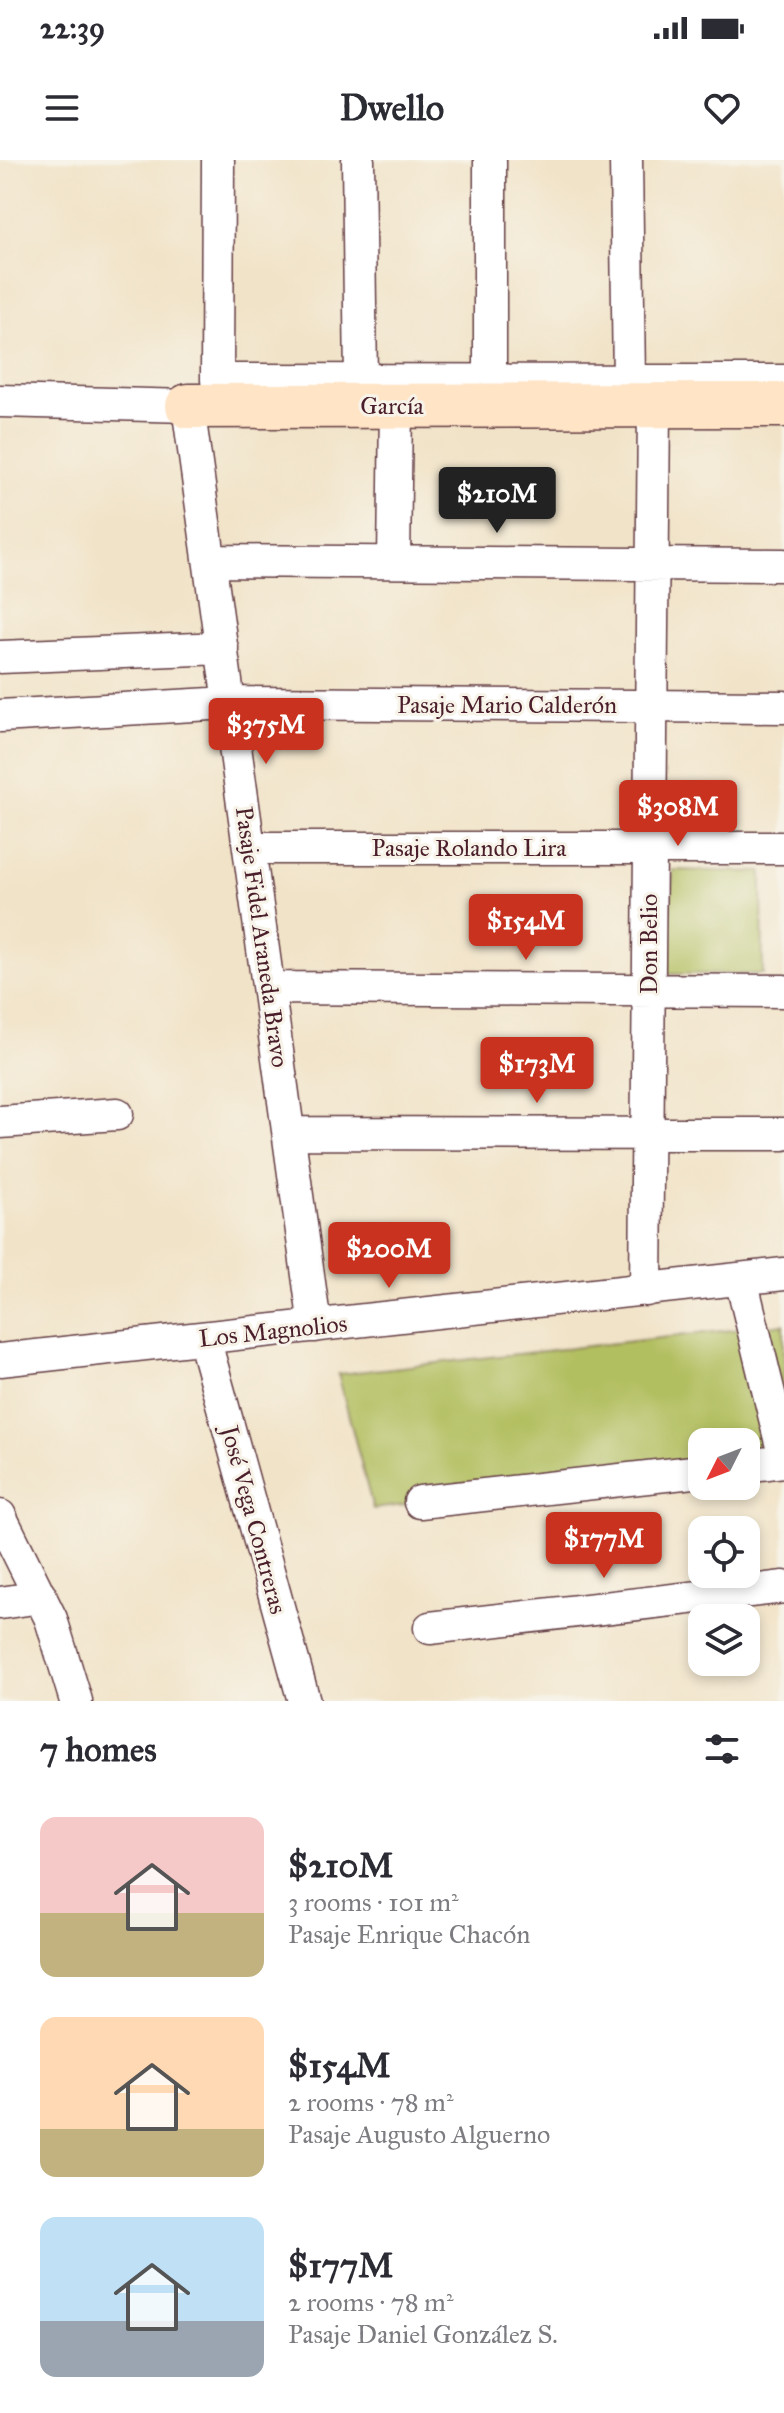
<!DOCTYPE html>
<meta charset="utf-8">
<style>
:root{--surface:#fff;--page:#f2f2f3;--text:#2b2b33;--muted:#7c7c81;--accent:#c8321e}
body{margin:0;font-family:"IM FELL Great Primer",serif;background:var(--page);color:var(--text);height:100vh;display:flex;flex-direction:column;font-size:30px;white-space:nowrap}
*{box-sizing:border-box;margin:0}
p{font-size:26px;color:var(--muted)}
.icon{flex:none;width:44px;height:44px;fill:none;stroke:currentColor;stroke-width:2;stroke-linecap:round;stroke-linejoin:round}
.map{position:relative;height:1541px;overflow:hidden}
.sheet{display:flex;flex-direction:column;background:var(--surface);flex:1}
.sheet>*{flex:none}
.needle{width:52px;rotate:228deg}
.tools{position:absolute;left:688px;top:1268px;display:grid;gap:16px}
.tools a{display:grid;place-items:center;width:72px;height:72px;border-radius:16px;background:var(--surface);box-shadow:0 4px 12px #0003;font-size:40px}
.price{position:absolute;translate:-50% -68px;padding:0 18px;border-radius:8px;background:var(--accent);color:#fff;font-size:26px;line-height:52px;filter:drop-shadow(0 2px 4px #0008)}
.price::after{content:'';position:absolute;left:50%;top:48px;width:24px;height:18px;margin-left:-12px;background:inherit;clip-path:polygon(0 0,100% 0,50% 100%)}
.price.on{background:#222;color:#fff}
ul{padding:0;list-style:none}
li{display:flex;align-items:center;gap:24px;height:200px;padding:0 40px}
li span{display:grid;place-items:center;flex:none;width:224px;height:160px;border-radius:16px;color:#555}
li>.icon{margin-inline-start:auto}
span .icon{width:96px;height:96px;fill:#fffc;stroke-width:1}
li b{font-size:34px}
h2{display:flex;justify-content:space-between;align-items:center;height:96px;padding:0 40px;font-size:34px}
.status{display:flex;justify-content:space-between;align-items:center;height:56px;padding:0 40px;background:var(--surface);direction:ltr}
.status svg{height:22px;fill:currentColor}
header{display:flex;justify-content:space-between;align-items:center;height:104px;padding:0 40px;background:var(--surface);font-size:36px;font-weight:700}
.map>svg:first-child{display:block}
</style>
<div class="status"><b>22:39</b><svg viewBox="0 0 49 12"><path d="M0 12V9h3v3zM5 12V6h3v6zM10 12V3h3v9zM15 12V0h3v12zM26 1h20v11H26zM47 4h2v5h-2z"/></svg></div>
<header><svg class="icon" aria-label="menu" viewBox="0 0 24 24"><path d="M4 6h16M4 12h16M4 18h16"/></svg>Dwello<svg class="icon" aria-label="heart" viewBox="0 0 24 24"><path d="M12 20l-8-8c-3-5 5-10 8-4 3-6 11-1 8 4z"/></svg></header>
<div class="map">
<svg width="784" height="1541" viewBox="0 0 784 1541">
<rect width="100%" height="100%" fill="#f7f3e8"/>
<filter id="ink" filterUnits="userSpaceOnUse"><feTurbulence type="fractalNoise" baseFrequency=".0125" numOctaves="2"/><feDisplacementMap in="SourceGraphic" scale="16" xChannelSelector="R" yChannelSelector="G"/><feConvolveMatrix kernelMatrix="1 2 1 2 8 2 1 2 1" color-interpolation-filters="sRGB"/></filter>
<filter id="wash" filterUnits="userSpaceOnUse"><feTurbulence type="fractalNoise" baseFrequency=".006" numOctaves="4" result="noise"/><feDisplacementMap in="SourceGraphic" scale="32" xChannelSelector="R" yChannelSelector="G"/><feGaussianBlur stdDeviation="1.8" result="paint"/><feColorMatrix in="noise" values="0 0 0 0 0 0 0 0 0 0 0 0 0 0 0 0 0 1.4 0 .05"/><feComposite in="paint" operator="in"/></filter>
<g filter="url(#wash)">
<rect width="100%" height="100%" fill="#f1e3c8"/>
<path fill="#b2bf61" stroke="#7e6f46" stroke-width="2" d="M673,710L762,712L763,814H666Z
M784,1164V1298L746,1303V1282H702V1308L373,1349L338,1214Z"/>
</g>
<g filter="url(#ink)">
<g fill="none" stroke-linecap="round" stroke-linejoin="round">
<defs>
<path id="street" d="M218,0L217,220L784,221
M358,0L361,220
M490,0V220
M626,0L629,221
M0,241L188,246L315,1166
M210,401L784,405
M394,402L396,246
M0,497L222,488
M0,556L229,543L784,547
M249,688H784
M269,828L784,831
M0,962L117,954
M289,973L784,974
M741,1119L784,1295
M646,1130L654,246
M204,1178L304,1541
M0,1200L784,1114
M746,1306L784,1301
M420,1342L702,1311
M0,1356L51,1459L76,1541
M0,1443L41,1437
M430,1468L784,1427"/>
<path id="secondary" d="M188,246L784,245"/>
</defs>
<use href="#street" stroke="#633c43" stroke-width="35"/>
<use href="#secondary" stroke="#633c43" stroke-width="47"/>
<use href="#street" stroke="#fff" stroke-width="32"/>
<use href="#secondary" stroke="#ffe4c6" stroke-width="44"/>
</g>
</g>
<g text-anchor="middle" stroke-width="6" stroke-linejoin="round" paint-order="stroke">
<g font-size="24" fill="#4a1f2b" stroke="#f7f3e8">
<text x="392" y="254">García</text>
<text x="507" y="553">Pasaje Mario Calderón</text>
<text x="469" y="696">Pasaje Rolando Lira</text>
<text transform="translate(262 777) rotate(82)" y="8">Pasaje Fidel Araneda Bravo</text>
<text transform="translate(649 784) rotate(-90)" y="8">Don Belio</text>
<text transform="translate(273 1171) rotate(-6)" y="8">Los Magnolios</text>
<text transform="translate(254 1360) rotate(75)" y="8">José Vega Contreras</text>
</g>
</g>
</svg>
<div class="tools">
<a><svg class="needle" viewBox="-14 -14 28 28"><path d="M0-13l5 13h-10z" fill="#e53935"/><path d="M0 13l5-13h-10z" fill="#7c7c81"/></svg></a>
<a><svg class="icon" aria-label="locate" viewBox="0 0 24 24"><circle cx="12" cy="12" r="6"/><path d="M12 2v4M12 18v4M2 12h4M18 12h4"/></svg></a>
<a><svg class="icon" aria-label="layers" viewBox="0 0 24 24"><path d="M12 4l9 5-9 5-9-5zM3 14l9 5 9-5"/></svg></a>
</div>
<b class="price on" style="left:497px;top:375px">$210M</b>
<b class="price" style="left:266px;top:606px">$375M</b>
<b class="price" style="left:678px;top:688px">$308M</b>
<b class="price" style="left:526px;top:802px">$154M</b>
<b class="price" style="left:537px;top:945px">$173M</b>
<b class="price" style="left:389px;top:1130px">$200M</b>
<b class="price" style="left:604px;top:1420px">$177M</b>
</div>
<section class="sheet">
<h2>7 homes<svg class="icon" aria-label="filters" viewBox="0 0 24 24"><path d="M4 7h16M4 17h16"/><circle cx="9" cy="7" r="2"/><circle cx="15" cy="17" r="2"/></svg></h2>
<ul>
<li><span style="background:linear-gradient(#f6c9c9 60%,#c2b280 0)"><svg class="icon" aria-label="home" viewBox="0 0 24 24"><path d="M3 11l9-7 9 7M6 9v11h12V9"/></svg></span><div><b>$210M</b><p>3 rooms · 101 m²</p><p>Pasaje Enrique Chacón</p></div></li>
<li><span style="background:linear-gradient(#ffd9b3 70%,#c2b280 0)"><svg class="icon" aria-label="home" viewBox="0 0 24 24"><path d="M3 11l9-7 9 7M6 9v11h12V9"/></svg></span><div><b>$154M</b><p>2 rooms · 78 m²</p><p>Pasaje Augusto Alguerno</p></div></li>
<li><span style="background:linear-gradient(#bfe0f5 65%,#9aa5b1 0)"><svg class="icon" aria-label="home" viewBox="0 0 24 24"><path d="M3 11l9-7 9 7M6 9v11h12V9"/></svg></span><div><b>$177M</b><p>2 rooms · 78 m²</p><p>Pasaje Daniel González S.</p></div></li>
</ul>
</section>
